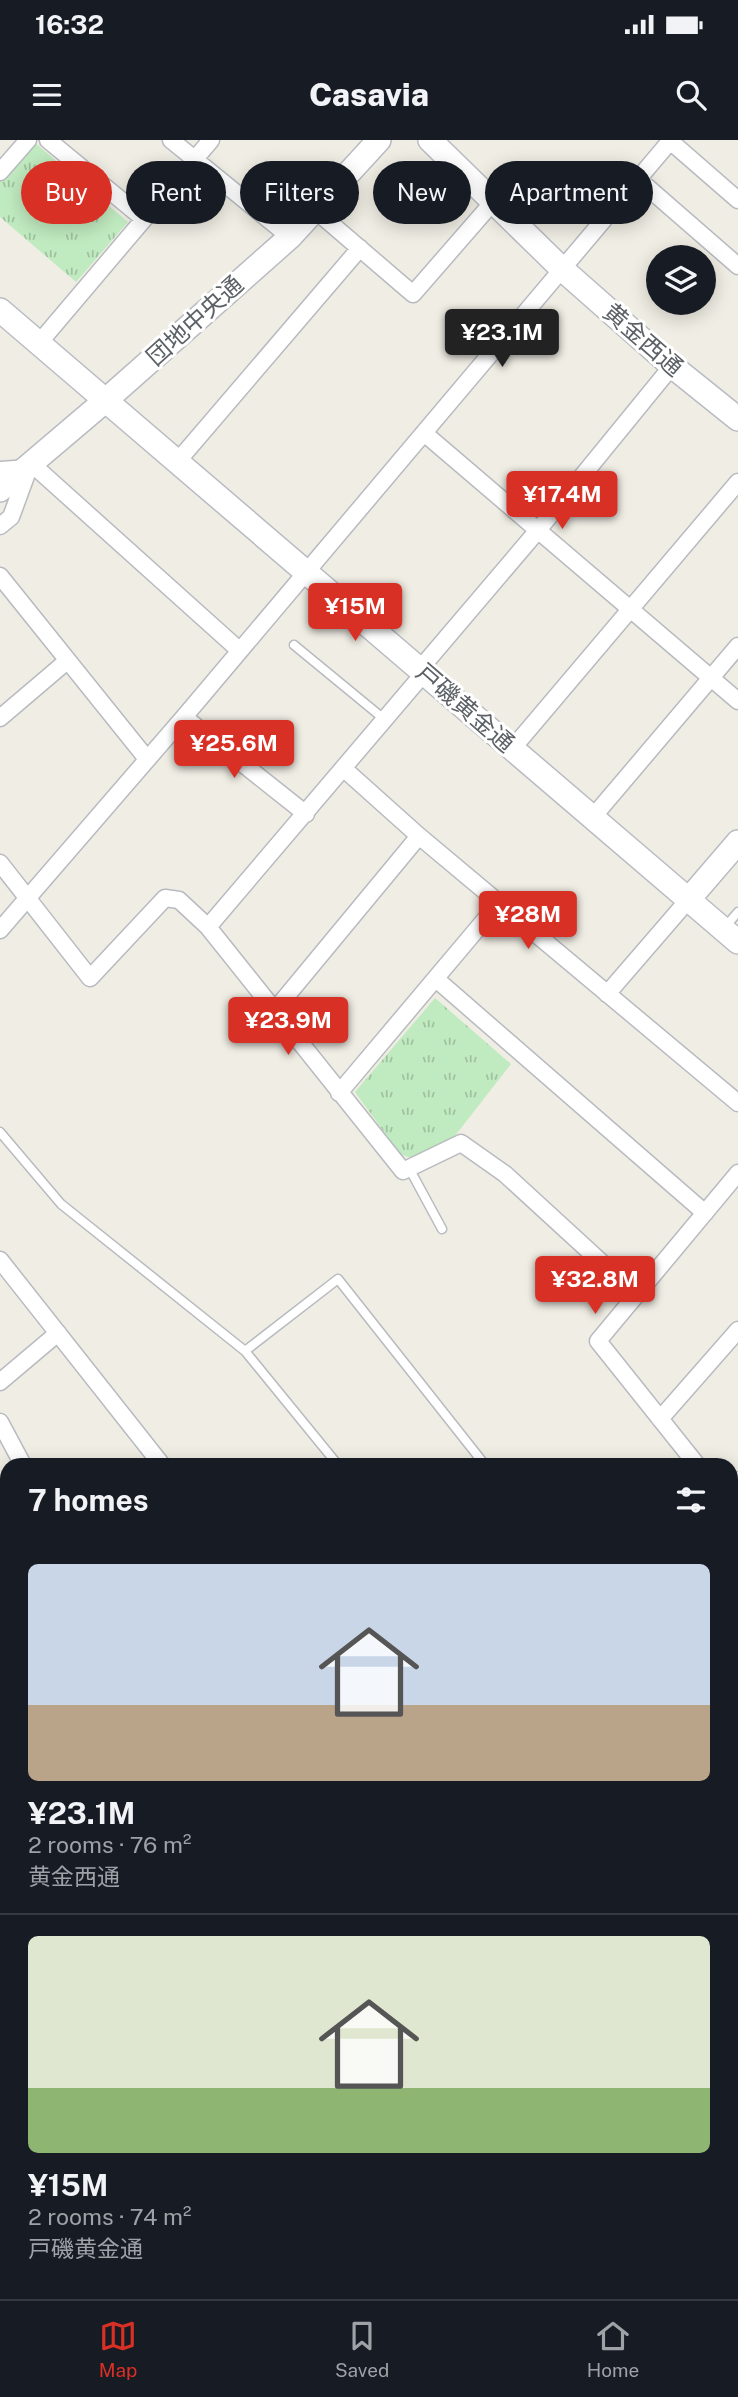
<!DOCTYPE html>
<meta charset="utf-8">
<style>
:root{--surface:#171b24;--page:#242831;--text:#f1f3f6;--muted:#9ea1a6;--line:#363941;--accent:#d93025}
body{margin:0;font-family:"Public Sans","Noto Sans JP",sans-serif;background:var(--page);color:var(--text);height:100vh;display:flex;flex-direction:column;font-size:26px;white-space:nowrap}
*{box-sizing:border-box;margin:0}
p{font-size:23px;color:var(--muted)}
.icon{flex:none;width:38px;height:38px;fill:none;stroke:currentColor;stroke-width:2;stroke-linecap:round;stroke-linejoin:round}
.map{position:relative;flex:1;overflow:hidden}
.details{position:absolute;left:0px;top:1318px;width:738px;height:842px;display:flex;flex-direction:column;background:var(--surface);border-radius:21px 21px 0 0;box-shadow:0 4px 18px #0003}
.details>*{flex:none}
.banner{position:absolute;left:21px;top:21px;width:696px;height:63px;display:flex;gap:14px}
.controls{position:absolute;left:646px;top:105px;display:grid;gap:14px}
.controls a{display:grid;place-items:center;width:70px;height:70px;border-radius:50%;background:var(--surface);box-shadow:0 4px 18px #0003;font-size:35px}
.price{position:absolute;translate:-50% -60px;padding:0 16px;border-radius:7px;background:var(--accent);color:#fff;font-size:23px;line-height:46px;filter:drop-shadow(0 2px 4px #0008)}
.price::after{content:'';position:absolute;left:50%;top:42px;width:21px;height:16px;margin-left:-10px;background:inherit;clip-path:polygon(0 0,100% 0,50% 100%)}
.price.active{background:#222;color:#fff}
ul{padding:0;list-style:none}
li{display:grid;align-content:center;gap:14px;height:371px;padding:0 28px}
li+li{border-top:2px solid var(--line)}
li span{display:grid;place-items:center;height:217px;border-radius:10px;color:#555}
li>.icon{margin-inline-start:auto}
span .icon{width:126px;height:126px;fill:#fffc;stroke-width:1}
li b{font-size:30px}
h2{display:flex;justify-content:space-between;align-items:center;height:84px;padding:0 28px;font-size:30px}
.tag{padding:0 24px;border-radius:32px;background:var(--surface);box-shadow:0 4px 18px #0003;font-size:24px;line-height:63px}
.tag.active{background:var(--accent);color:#fff}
.status{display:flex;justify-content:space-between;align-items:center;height:49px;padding:0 35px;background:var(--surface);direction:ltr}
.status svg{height:19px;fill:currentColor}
header{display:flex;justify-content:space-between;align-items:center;height:91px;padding:0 28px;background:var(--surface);font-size:32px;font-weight:800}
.tab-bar{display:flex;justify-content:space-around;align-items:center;height:98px;border-top:2px solid var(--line);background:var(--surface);font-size:19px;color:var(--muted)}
.tab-bar a{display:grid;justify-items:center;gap:4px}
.tab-bar .active{color:var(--accent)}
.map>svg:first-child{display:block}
</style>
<div class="status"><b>16:32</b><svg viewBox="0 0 49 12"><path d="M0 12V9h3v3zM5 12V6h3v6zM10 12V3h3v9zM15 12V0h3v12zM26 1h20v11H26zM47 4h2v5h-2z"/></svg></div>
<header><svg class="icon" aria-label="menu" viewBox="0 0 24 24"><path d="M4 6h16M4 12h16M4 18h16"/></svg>Casavia<svg class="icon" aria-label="search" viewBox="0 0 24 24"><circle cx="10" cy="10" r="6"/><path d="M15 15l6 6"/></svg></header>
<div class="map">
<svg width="738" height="2159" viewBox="0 0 738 2159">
<defs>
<pattern id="park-tufts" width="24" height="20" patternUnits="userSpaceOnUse" patternTransform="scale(1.75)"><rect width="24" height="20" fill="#c0eabf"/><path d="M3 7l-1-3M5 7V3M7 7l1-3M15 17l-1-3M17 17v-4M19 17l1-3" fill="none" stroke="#9fc19f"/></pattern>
</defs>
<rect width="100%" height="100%" fill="#f0ede4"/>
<path fill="url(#park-tufts)" d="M34,2L128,82L76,142L0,77V41Z
M435,858L511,924L454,997L414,1019L400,1014L355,952Z"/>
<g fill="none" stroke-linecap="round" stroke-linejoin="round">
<defs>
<path id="lane" d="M294,505L384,579
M725,787L738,772
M0,992L61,1064L245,1211L338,1325
M409,1028L442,1089
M245,1211L338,1139L485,1325
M732,1636L738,1644
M732,1806L738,1815"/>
<path id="street" d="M48,0L144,79
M171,0L290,97
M669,0L738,60
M0,32L28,0
M638,39L738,126
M315,70L413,154L493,62
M39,203L211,0
M424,293L738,561
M177,322L360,108
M33,325L239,510
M0,330L29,328L11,377L0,386
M0,436L147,619
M420,529L539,389L672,226
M184,577L306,674
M0,578L67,521
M512,609L738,342
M343,628L419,696L738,963
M593,677L738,506
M0,723L90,838L165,758L179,760L208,787L403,1031L461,1003L505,1034L637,1155
M208,787L424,533
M0,790L184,577L671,0
M436,839L705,1073
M607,854L689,759
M275,870L419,696
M339,953L499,763
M0,1120L162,1325
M0,1242L58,1193
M660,1279L738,1190
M0,1282L23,1325
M697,1325L598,1201L738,1033
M732,1368L738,1376
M0,1571L7,1585
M0,1821L7,1817
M0,1856L7,1869
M0,2014L7,2010
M297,2152L301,2159
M115,2159L127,2152"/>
<path id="secondary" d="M430,0L562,129L672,226L738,279
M0,170L738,802
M0,350L106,260L290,97L379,0
M689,759L738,702
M732,1352L738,1344
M0,1770L7,1779
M407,2159L408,2152"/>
<path id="primary" d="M732,1977L738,1970
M575,2159L581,2152"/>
</defs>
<use href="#lane" stroke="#b7bbbf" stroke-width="11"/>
<use href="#street" stroke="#b7bbbf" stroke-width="19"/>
<use href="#secondary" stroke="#b8bcc2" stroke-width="26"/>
<use href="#primary" stroke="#fec84f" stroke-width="28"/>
<use href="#lane" stroke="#fff" stroke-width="8"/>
<use href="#street" stroke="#fff" stroke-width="16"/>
<use href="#secondary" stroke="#fff" stroke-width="23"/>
<use href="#primary" stroke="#ffefaa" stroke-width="24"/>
<path stroke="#b6b7b7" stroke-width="4.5" stroke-dasharray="2 9" stroke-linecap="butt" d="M0,1492L7,1506
M0,1517L7,1530
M323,2152L326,2159
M334,2152L338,2159"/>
</g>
<g text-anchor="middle" stroke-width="6" stroke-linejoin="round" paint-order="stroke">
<g font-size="24" fill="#5c6166" stroke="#fff">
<text transform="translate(195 181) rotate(-42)" y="8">団地中央通</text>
<text transform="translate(643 200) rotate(41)" y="8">黄金西通</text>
<text transform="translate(465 568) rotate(41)" y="8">戸磯黄金通</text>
</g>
</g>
</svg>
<div class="controls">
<a><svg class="icon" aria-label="layers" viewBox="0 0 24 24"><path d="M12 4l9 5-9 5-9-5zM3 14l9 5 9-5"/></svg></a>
</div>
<b class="price active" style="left:502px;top:229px">¥23.1M</b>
<b class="price" style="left:562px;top:391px">¥17.4M</b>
<b class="price" style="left:355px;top:503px">¥15M</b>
<b class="price" style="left:234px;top:640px">¥25.6M</b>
<b class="price" style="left:528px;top:811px">¥28M</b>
<b class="price" style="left:288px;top:917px">¥23.9M</b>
<b class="price" style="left:595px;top:1176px">¥32.8M</b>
<div class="banner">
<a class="tag active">Buy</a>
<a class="tag">Rent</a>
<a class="tag">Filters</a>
<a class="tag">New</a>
<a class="tag">Apartment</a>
</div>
<section class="details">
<h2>7 homes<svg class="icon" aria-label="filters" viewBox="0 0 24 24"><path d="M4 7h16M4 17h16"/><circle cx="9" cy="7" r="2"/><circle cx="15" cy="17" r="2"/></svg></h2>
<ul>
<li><span style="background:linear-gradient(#c9d6e8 65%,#b9a48a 0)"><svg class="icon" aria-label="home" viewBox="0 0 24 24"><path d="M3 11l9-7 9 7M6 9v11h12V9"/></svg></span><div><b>¥23.1M</b><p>2 rooms · 76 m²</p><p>黄金西通</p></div></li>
<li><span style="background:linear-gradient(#dfe7d0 70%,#8fb573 0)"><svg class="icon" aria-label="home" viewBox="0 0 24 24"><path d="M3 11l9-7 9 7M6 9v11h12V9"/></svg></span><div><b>¥15M</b><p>2 rooms · 74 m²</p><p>戸磯黄金通</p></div></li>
</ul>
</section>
</div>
<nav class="tab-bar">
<a class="active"><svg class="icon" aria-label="map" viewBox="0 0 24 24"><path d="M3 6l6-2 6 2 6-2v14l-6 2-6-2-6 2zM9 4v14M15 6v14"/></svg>Map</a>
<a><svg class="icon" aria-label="saved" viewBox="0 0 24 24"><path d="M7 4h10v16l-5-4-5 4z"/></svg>Saved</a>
<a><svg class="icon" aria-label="home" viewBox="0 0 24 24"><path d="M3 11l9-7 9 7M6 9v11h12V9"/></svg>Home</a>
</nav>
